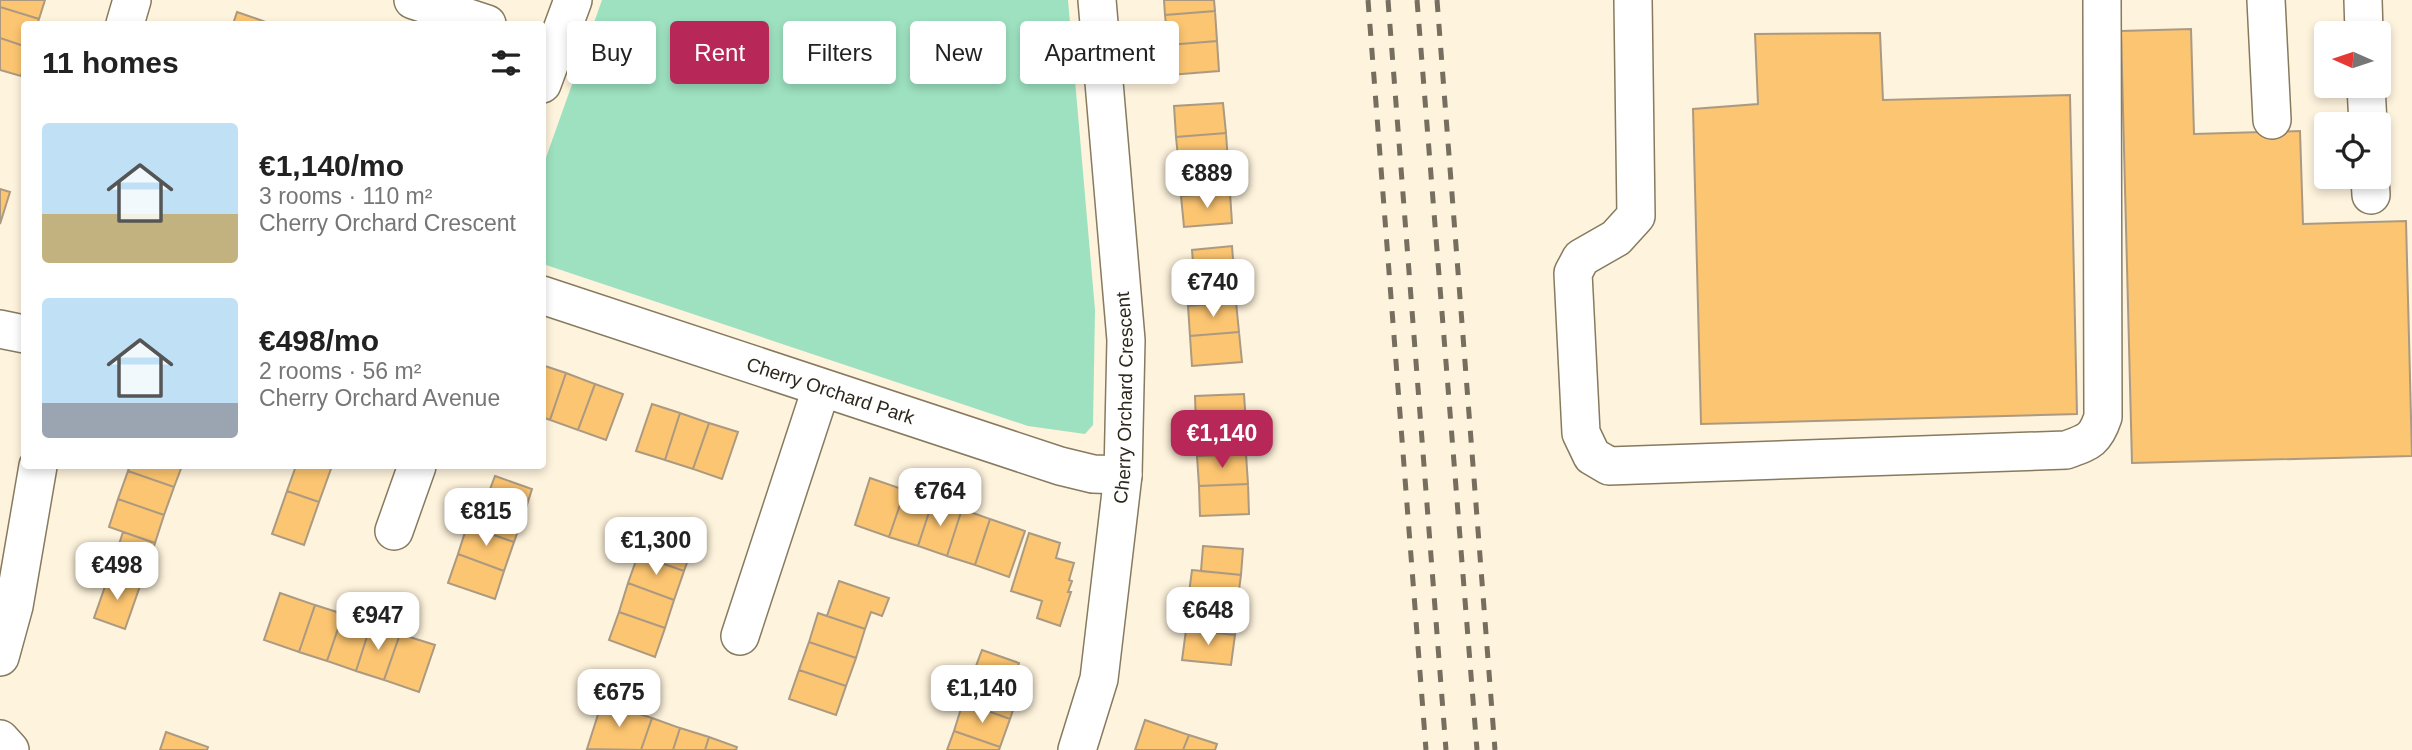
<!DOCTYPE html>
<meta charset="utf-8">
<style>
:root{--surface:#fff;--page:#f6f6f6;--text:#222;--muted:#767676;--accent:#b72858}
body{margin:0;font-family:Helvetica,sans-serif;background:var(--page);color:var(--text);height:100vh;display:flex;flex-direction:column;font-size:26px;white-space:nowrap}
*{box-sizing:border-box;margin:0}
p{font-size:23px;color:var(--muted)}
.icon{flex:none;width:38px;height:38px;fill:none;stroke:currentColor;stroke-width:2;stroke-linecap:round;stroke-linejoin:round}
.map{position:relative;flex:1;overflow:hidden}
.side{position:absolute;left:21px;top:21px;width:525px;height:448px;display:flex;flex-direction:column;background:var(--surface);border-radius:7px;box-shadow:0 4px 10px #0003}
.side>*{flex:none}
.hud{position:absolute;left:567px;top:21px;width:665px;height:63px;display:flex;gap:14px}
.needle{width:46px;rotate:273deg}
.controls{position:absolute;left:2314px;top:21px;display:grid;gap:14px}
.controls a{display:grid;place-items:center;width:77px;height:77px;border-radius:7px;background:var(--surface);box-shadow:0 4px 10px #0003;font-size:35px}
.price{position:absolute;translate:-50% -60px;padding:0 16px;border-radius:14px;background:#fff;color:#222;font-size:23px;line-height:46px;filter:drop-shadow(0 2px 4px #0008)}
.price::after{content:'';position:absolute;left:50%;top:42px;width:21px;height:16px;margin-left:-10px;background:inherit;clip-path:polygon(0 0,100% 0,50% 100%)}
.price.selected{background:var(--accent);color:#fff}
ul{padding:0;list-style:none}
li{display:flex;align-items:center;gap:21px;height:175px;padding:0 21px}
li span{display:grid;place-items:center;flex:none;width:196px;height:140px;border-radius:7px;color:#555}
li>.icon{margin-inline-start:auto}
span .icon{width:84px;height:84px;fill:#fffc;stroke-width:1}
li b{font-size:30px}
h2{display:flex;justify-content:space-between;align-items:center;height:84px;padding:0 21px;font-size:30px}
.pill{padding:0 24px;border-radius:7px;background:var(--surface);box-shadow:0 4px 10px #0003;font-size:24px;line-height:63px}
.pill.selected{background:var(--accent);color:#fff}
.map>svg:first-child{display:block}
</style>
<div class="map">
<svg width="2412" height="750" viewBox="0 0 2412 750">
<rect width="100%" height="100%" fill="#fef3dc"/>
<path fill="#9de1c0" d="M602,0H1068L1095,310L1093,425L1085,434L1028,426L543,264V166Z"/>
<path fill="#fcc571" stroke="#ab9a81" stroke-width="2" d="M0,0H45L39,19L0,7Z
M1164,0H1214L1215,11L1165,15Z
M0,7L39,19L37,24H24V46L0,38Z
M1215,11L1217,41L1168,45L1165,15Z
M237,12L266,22L265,24H233Z
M2191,29L2194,134L2300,131L2303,224L2406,221L2412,456L2132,463L2121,31Z
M1880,33L1883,100L2070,95L2077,414L1701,424L1693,109L1758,104L1755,34Z
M0,38L24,46V65L21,76L0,70Z
M1217,41L1219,71L1170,75L1168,45Z
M1223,103L1226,133L1176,137L1174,106Z
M1226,133L1228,163L1179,167L1176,137Z
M1228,163L1230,193L1181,196L1179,167Z
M0,189L10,192L0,224Z
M1230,193L1232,223L1184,227L1181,196Z
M1232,246L1234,272L1194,275L1192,250Z
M1234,272L1236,302L1188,306L1185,276Z
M1236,302L1239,332L1190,336L1188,306Z
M1239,332L1242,362L1192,366L1190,336Z
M542,365L566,373L550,420L542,417Z
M566,373L595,384L578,430L550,420Z
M595,384L623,394L606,440L578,430Z
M1244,394L1246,424L1196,426L1195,396Z
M652,404L680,413L665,460L636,451Z
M680,413L709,423L693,469L665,460Z
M709,423L738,432L722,479L693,469Z
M1246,424V454L1197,456L1196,426Z
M1246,454L1248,484L1199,486L1197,456Z
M130,466H182L174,487L128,471Z
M296,466H332L319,502L287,491Z
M128,471L174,487L164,515L118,499Z
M495,476L532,489L524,514L486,500Z
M870,478L905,490L889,537L855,525Z
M1248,484L1249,514L1200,516L1199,486Z
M905,490L933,500L918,546L889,537Z
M287,491L319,502L304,545L272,534Z
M477,497L524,514L514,542L467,526Z
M118,499L164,515L155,543L109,527Z
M933,500L962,509L947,556L918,546Z
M962,509L990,519L975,565L947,556Z
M990,519L1025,531L1009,577L975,565Z
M467,526L514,542L504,571L458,554Z
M648,526L694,543L684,571L638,555Z
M123,532L155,543L140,586L109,575Z
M1029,533L1060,543L1056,558L1074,563L1069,580L1072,581L1068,592H1071L1060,626L1037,618L1042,601L1011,591Z
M1203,546L1243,549L1241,575L1201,571Z
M458,554L504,571L495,599L448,583Z
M638,555L684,571L674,600L628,583Z
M1192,570L1241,575L1237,605L1188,600Z
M109,575L140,586L125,629L94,618Z
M839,581L889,598L882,616L871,612L865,629L827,616Z
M628,583L674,600L665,628L619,612Z
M280,593L315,605L299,652L264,640Z
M1188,600L1237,605L1235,635L1186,630Z
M315,605L343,614L327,661L299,652Z
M619,612L665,628L655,657L609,640Z
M818,613L865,629L856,658L809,642Z
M343,614L371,624L356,671L327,661Z
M371,624L400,634L384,680L356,671Z
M1186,630L1235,635L1231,665L1182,660Z
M400,634L435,645L419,692L384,680Z
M809,642L856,658L846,686L799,670Z
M982,650L1019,663L1011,687L973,674Z
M799,670L846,686L836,715L789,699Z
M973,674L1020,690L1010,719L963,702Z
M602,702L652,718L641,750L587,749Z
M963,702L1010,719L1000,747L954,731Z
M652,718L680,728L673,750H641Z
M1145,720L1189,735L1183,750H1135Z
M680,728L709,737L705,750H673Z
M954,731L1000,747L999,750H947Z
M166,732L208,747L207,750H160Z
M1189,735L1217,744L1215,750H1183Z
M709,737L737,747L736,750H705Z"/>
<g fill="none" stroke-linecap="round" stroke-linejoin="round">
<defs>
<g id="minor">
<path d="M413,0L487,24"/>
<path d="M1633,0L1636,216L1616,238L1581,258L1573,273L1581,433L1592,456L1609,466L2066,450C2088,442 2095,441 2103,417L2102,0"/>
<path d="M2266,0L2272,120"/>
<path d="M2363,0L2364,33"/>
<path d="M125,24L132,0"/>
<path d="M542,84L573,0"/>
<path d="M2366,86L2368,124"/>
<path d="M2370,177L2371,195"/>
<path id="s1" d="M542,295L1060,466L1093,474L1123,475"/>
<path d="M0,329L24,334"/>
<path d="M394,531L417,466"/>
<path d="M740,636L821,389"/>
<path d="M0,657L14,606L38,466"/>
<path d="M0,739L10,750"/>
<path id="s2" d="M1077,750L1099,679L1123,475L1126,340L1097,0"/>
</g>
</defs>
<use href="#minor" stroke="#867a5f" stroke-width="40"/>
<use href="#minor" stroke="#fff" stroke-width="37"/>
<path stroke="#766e5f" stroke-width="5" stroke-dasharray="12 12" stroke-linecap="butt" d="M1368,0L1426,750
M1388,0L1446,750
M1417,0L1477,750
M1437,0L1495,750"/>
</g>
<g text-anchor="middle" stroke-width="5" stroke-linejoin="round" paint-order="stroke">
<g font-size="19" fill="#2d271c" stroke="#fef3dc">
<text dy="7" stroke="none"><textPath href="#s1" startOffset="304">Cherry Orchard Park</textPath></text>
<text dy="7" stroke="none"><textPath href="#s2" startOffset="357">Cherry Orchard Crescent</textPath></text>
</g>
</g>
</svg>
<div class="controls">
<a><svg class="needle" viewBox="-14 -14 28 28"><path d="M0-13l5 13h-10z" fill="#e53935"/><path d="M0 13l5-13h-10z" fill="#767676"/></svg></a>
<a><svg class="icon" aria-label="locate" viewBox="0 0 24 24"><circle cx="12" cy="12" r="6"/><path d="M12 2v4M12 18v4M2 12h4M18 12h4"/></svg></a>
</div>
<b class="price" style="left:1207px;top:210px">€889</b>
<b class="price" style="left:1213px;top:319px">€740</b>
<b class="price selected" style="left:1222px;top:470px">€1,140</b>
<b class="price" style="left:940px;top:528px">€764</b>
<b class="price" style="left:486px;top:548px">€815</b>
<b class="price" style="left:656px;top:577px">€1,300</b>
<b class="price" style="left:117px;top:602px">€498</b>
<b class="price" style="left:1208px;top:647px">€648</b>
<b class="price" style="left:378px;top:652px">€947</b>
<b class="price" style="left:982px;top:725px">€1,140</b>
<b class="price" style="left:619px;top:729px">€675</b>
<div class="hud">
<a class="pill">Buy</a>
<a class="pill selected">Rent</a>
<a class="pill">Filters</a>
<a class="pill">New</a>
<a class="pill">Apartment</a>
</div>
<section class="side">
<h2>11 homes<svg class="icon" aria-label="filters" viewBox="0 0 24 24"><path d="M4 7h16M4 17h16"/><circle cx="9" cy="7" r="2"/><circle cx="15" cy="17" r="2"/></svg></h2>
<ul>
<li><span style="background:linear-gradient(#bfe0f5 65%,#c2b280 0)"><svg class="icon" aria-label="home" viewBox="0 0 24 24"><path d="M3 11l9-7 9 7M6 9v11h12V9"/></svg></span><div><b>€1,140/mo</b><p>3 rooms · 110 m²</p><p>Cherry Orchard Crescent</p></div></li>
<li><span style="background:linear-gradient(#bfe0f5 75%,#9aa5b1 0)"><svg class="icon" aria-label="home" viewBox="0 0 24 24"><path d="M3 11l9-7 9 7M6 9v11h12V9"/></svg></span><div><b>€498/mo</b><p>2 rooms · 56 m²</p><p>Cherry Orchard Avenue</p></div></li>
</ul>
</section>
</div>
